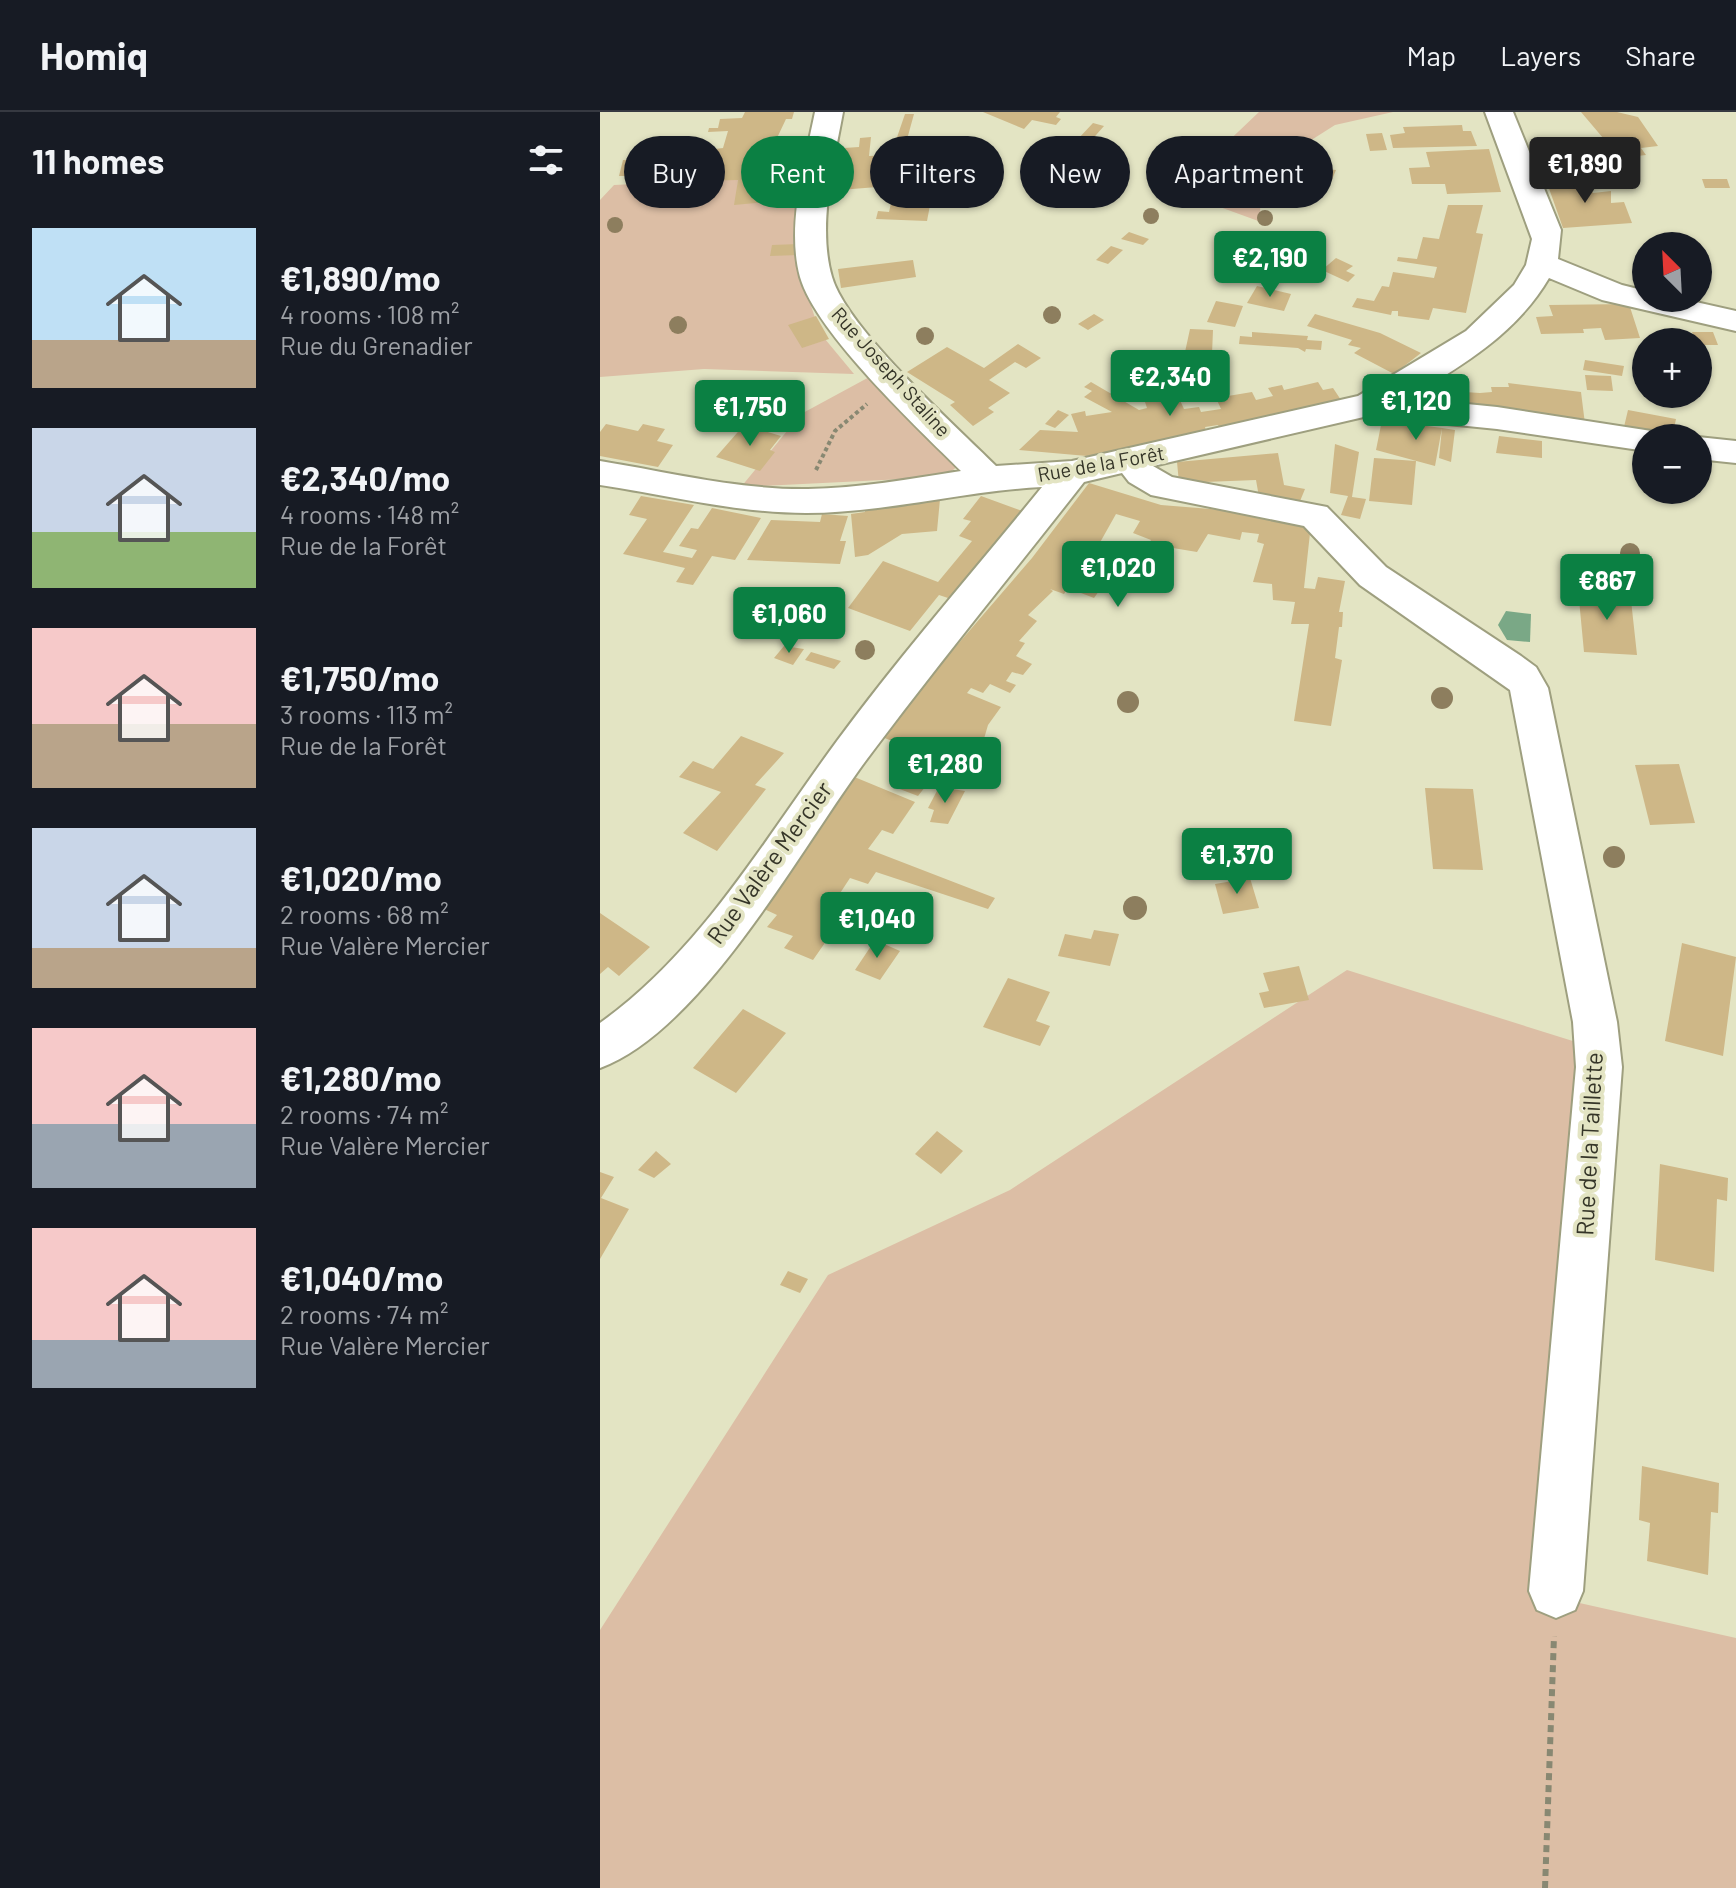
<!DOCTYPE html>
<meta charset="utf-8">
<style>
:root{--surface:#171b24;--page:#242831;--text:#f1f3f6;--muted:#9ea1a6;--line:#363941;--accent:#0b8043}
body{margin:0;font-family:Barlow,sans-serif;background:var(--page);color:var(--text);height:100vh;display:flex;flex-direction:column;font-size:30px;white-space:nowrap}
*{box-sizing:border-box;margin:0}
p{font-size:26px;color:var(--muted)}
.icon{flex:none;width:44px;height:44px;fill:none;stroke:currentColor;stroke-width:2;stroke-linecap:round;stroke-linejoin:round}
.map{position:relative;flex:1;overflow:hidden}
.drawer{display:flex;flex-direction:column;background:var(--surface);width:600px}
.drawer>*{flex:none}
.hud{position:absolute;left:24px;top:24px;width:760px;height:72px;display:flex;gap:16px}
.needle{width:52px;rotate:336deg}
.buttons{position:absolute;left:1032px;top:120px;display:grid;gap:16px}
.buttons a{display:grid;place-items:center;width:80px;height:80px;border-radius:50%;background:var(--surface);box-shadow:0 2px 6px #0004;font-size:40px}
.price{position:absolute;translate:-50% -68px;padding:0 18px;border-radius:8px;background:var(--accent);color:#fff;font-size:26px;line-height:52px;filter:drop-shadow(0 2px 4px #0008)}
.price::after{content:'';position:absolute;left:50%;top:48px;width:24px;height:18px;margin-left:-12px;background:inherit;clip-path:polygon(0 0,100% 0,50% 100%)}
.price.current{background:#222;color:#fff}
ul{padding:0;list-style:none}
li{display:flex;align-items:center;gap:24px;height:200px;padding:0 32px}
li span{display:grid;place-items:center;flex:none;width:224px;height:160px;border-radius:0px;color:#555}
li>.icon{margin-inline-start:auto}
span .icon{width:96px;height:96px;fill:#fffc;stroke-width:1}
li b{font-size:34px}
h2{display:flex;justify-content:space-between;align-items:center;height:96px;padding:0 32px;font-size:34px}
.tag{padding:0 28px;border-radius:36px;background:var(--surface);box-shadow:0 2px 6px #0004;font-size:28px;line-height:72px}
.tag.current{background:var(--accent);color:#fff}
header{display:flex;align-items:center;gap:48px;box-sizing:border-box;height:112px;padding:0 40px;background:var(--surface);border-bottom:2px solid var(--line)}
header strong{font-size:38px}
nav{display:flex;gap:44px;margin-inline-start:auto;font-size:28px}
main{display:flex;flex:1;min-height:0}
.map>svg:first-child{display:block}
</style>
<header>
<strong>Homiq</strong>
<nav><a>Map</a><a>Layers</a><a>Share</a></nav>
</header>
<main>
<section class="drawer">
<h2>11 homes<svg class="icon" aria-label="filters" viewBox="0 0 24 24"><path d="M4 7h16M4 17h16"/><circle cx="9" cy="7" r="2"/><circle cx="15" cy="17" r="2"/></svg></h2>
<ul>
<li><span style="background:linear-gradient(#bfe0f5 70%,#b9a48a 0)"><svg class="icon" aria-label="home" viewBox="0 0 24 24"><path d="M3 11l9-7 9 7M6 9v11h12V9"/></svg></span><div><b>€1,890/mo</b><p>4 rooms · 108 m²</p><p>Rue du Grenadier</p></div></li>
<li><span style="background:linear-gradient(#c9d6e8 65%,#8fb573 0)"><svg class="icon" aria-label="home" viewBox="0 0 24 24"><path d="M3 11l9-7 9 7M6 9v11h12V9"/></svg></span><div><b>€2,340/mo</b><p>4 rooms · 148 m²</p><p>Rue de la Forêt</p></div></li>
<li><span style="background:linear-gradient(#f6c9c9 60%,#b9a48a 0)"><svg class="icon" aria-label="home" viewBox="0 0 24 24"><path d="M3 11l9-7 9 7M6 9v11h12V9"/></svg></span><div><b>€1,750/mo</b><p>3 rooms · 113 m²</p><p>Rue de la Forêt</p></div></li>
<li><span style="background:linear-gradient(#c9d6e8 75%,#b9a48a 0)"><svg class="icon" aria-label="home" viewBox="0 0 24 24"><path d="M3 11l9-7 9 7M6 9v11h12V9"/></svg></span><div><b>€1,020/mo</b><p>2 rooms · 68 m²</p><p>Rue Valère Mercier</p></div></li>
<li><span style="background:linear-gradient(#f6c9c9 60%,#9aa5b1 0)"><svg class="icon" aria-label="home" viewBox="0 0 24 24"><path d="M3 11l9-7 9 7M6 9v11h12V9"/></svg></span><div><b>€1,280/mo</b><p>2 rooms · 74 m²</p><p>Rue Valère Mercier</p></div></li>
<li><span style="background:linear-gradient(#f6c9c9 70%,#9aa5b1 0)"><svg class="icon" aria-label="home" viewBox="0 0 24 24"><path d="M3 11l9-7 9 7M6 9v11h12V9"/></svg></span><div><b>€1,040/mo</b><p>2 rooms · 74 m²</p><p>Rue Valère Mercier</p></div></li>
</ul>
</section>
<div class="map">
<svg width="1136" height="1776" viewBox="0 0 1136 1776">
<rect width="100%" height="100%" fill="#e3e4c3"/>
<path fill="#dcbea5" d="M659,0H793L735,13L658,62L661,110L576,79Z
M138,67L137,91L200,88L194,142L220,221L254,262L104,257L0,265V88L14,73Z
M273,263L358,354L344,365L141,375L201,302Z
M747,858L976,930L975,1490L1136,1526V1776H0V1518L228,1163L410,1078Z"/>
<path fill="#7aa886" d="M906,499L931,502L930,530L907,528L898,513Z"/>
<path fill="#ceb787" d="M145,0H194L192,7H186L168,45H181L182,37L206,38L200,87L134,93L138,68L28,71L30,64H19L23,48L114,44L115,37L123,36L128,19L108,20L109,16H118L120,7L142,6Z
M383,0H460L456,5L461,7L456,13L432,8L424,17Z
M981,0H1017L1038,5L1058,34L1041,36L1046,43L1020,46Z
M305,2H314L306,31L294,34Z
M493,11L504,14L489,31L477,28Z
M862,13L863,19H871L877,34L793,36L790,23L805,21L803,15Z
M782,21L787,38L770,39L766,22Z
M271,25L269,44L290,43L291,38H305L304,43H344L341,57H278L277,75L240,78L244,36L259,35L260,26Z
M889,37L901,80L847,82L845,72H812L809,56L830,55L826,40Z
M726,57L736,58L728,77H719Z
M1102,67H1127L1130,76H1105Z
M946,68H987L993,81L1011,79V91L1024,90L1032,111L963,116Z
M576,72L603,85L594,91L567,78Z
M348,78L347,95H333L334,79Z
M292,87L331,88L327,109L276,107L278,99L289,100Z
M848,93H883L876,121L883,122L866,201L833,196L829,208L798,204V199H792L791,203L752,195L757,186L774,189L782,174L789,175L793,160L834,166L837,155L797,149L798,145L817,147L823,125L839,127Z
M529,120L549,127L543,133L521,127Z
M199,132V143L170,144L172,133Z
M511,134L523,138L508,152L496,148Z
M736,146L753,154L746,159L755,163L748,170L722,158Z
M313,148L316,165L241,176L238,157Z
M657,174L691,182L684,199L647,191Z
M616,189L643,194L635,215L607,210Z
M1029,192L1040,226L1005,228L1001,216L983,217L984,221L941,222L936,205L953,204L949,193Z
M494,202L504,208L488,218L478,212Z
M715,202L780,221L821,241L794,262L754,241L761,236L748,233L752,228L707,214Z
M216,204L229,227L202,236L188,213Z
M590,217L613,218L612,242L585,240Z
M652,220L708,224L707,228L722,229L721,238L706,237L705,240L698,236L639,232L640,224L652,225Z
M1092,220H1113L1118,233H1098Z
M418,232L441,246L426,256L415,250L389,268L410,281L388,296L394,300L373,314L350,293L355,290L307,260L347,235L384,256Z
M985,248L1024,254L1022,264L983,258Z
M985,263L1011,264L1013,279L987,278Z
M543,268L555,275L572,271L584,297L599,295L601,300L621,297L616,286L652,280L656,288L673,284L668,276L682,273L684,278L718,270L723,278L733,276L743,291L621,318L618,313L605,315L607,322L487,344L419,338L440,318L478,320L471,302L485,299L486,304L512,300L484,285L492,279L484,275L491,270L539,298L547,296L542,281L548,280L536,272Z
M908,271L981,280L985,312L835,299L833,278L880,281L892,280L891,275H909Z
M458,298L469,303L455,316L445,312Z
M1028,298L1076,307L1072,326L1023,319Z
M782,308L842,316L855,318L851,350L839,346L842,316L835,354L776,338Z
M6,312L38,319L43,312L65,317L57,329L73,333L58,355L0,344V320Z
M144,313L181,324L170,338L175,340L160,359L116,345Z
M899,324L942,329V346L896,341Z
M735,332L759,340L752,385L766,387L760,407L741,403L748,384L730,381Z
M678,341L684,373L705,377L698,394L659,385L656,368L579,371L577,350Z
M774,346L816,349L812,393L769,389Z
M489,371L561,393L648,400L711,412L704,476L715,477L718,465L745,469L739,500H743L742,515H739L735,546L742,548L731,614L694,609L709,512H691L695,490L673,488L672,472L653,470L664,432L657,430L659,422L642,420L640,428L608,422L597,440L567,435L562,444L544,439L551,428L533,421L540,409L516,402L498,434L525,444L507,470L494,461L490,467L504,472L494,486L468,476L464,482L450,477L453,479L428,503L437,509L419,529L425,531L416,544L432,552L423,563L412,560L406,569L416,573L410,581L390,572L383,581L371,576L367,581L401,595L388,613L381,637L362,629L355,639L318,625L310,636L282,625L341,544L346,546L432,446Z
M41,384L94,393L63,440L92,446L97,438L79,434L91,416L98,417L112,396L161,406L135,448L112,444L93,473L76,470L85,456L23,442L47,407L29,403Z
M381,384L425,400L354,488L339,483L310,519L248,496L283,449L338,470L372,429L359,424L371,409L363,407Z
M340,387L337,419L302,422L268,443L255,445L251,402L265,400V397Z
M222,402L248,404L240,429H246L240,452L147,448L171,408L220,410Z
M978,477L1030,479L1037,543L984,540Z
M184,534L204,537L193,553L174,546Z
M211,540L241,549L234,557L205,548Z
M141,624L184,641L155,673L166,677L117,739L83,721L121,680L79,665L93,649L113,657Z
M1079,652L1095,711L1050,713L1035,653Z
M308,662L329,670L318,684L297,676Z
M252,664L315,690L293,722L282,718L268,737L395,786L388,797L276,760L268,772L250,766L229,798L243,805L213,848L184,836L193,824L167,815L177,803L160,795Z
M339,675L365,679L348,712L330,710L334,698L328,696Z
M825,676L873,677L883,758L833,757Z
M650,766L659,796L623,802L615,772Z
M299,798L318,805L304,829L284,822Z
M0,801L50,835L19,864L8,855L0,862Z
M494,818L519,822L510,854L458,844L465,822L491,827Z
M275,828L300,839L280,868L255,858Z
M1082,831L1136,845L1123,944L1065,929Z
M699,854L709,888L664,896L659,881L669,879L663,861Z
M408,866L450,880L436,909L450,914L440,934L383,915Z
M143,897L186,921L136,981L93,956Z
M337,1019L363,1039L341,1062L315,1042Z
M56,1039L71,1052L54,1066L38,1058Z
M1060,1052L1128,1066L1127,1089L1117,1087L1114,1160L1055,1148Z
M0,1060L14,1065L1,1086L29,1097L0,1147Z
M188,1159L208,1167L200,1181L180,1173Z
M1042,1354L1119,1371L1118,1401L1111,1400L1108,1463L1047,1449L1050,1411L1039,1408Z"/>
<g fill="none" stroke-linecap="round" stroke-linejoin="round">
<defs>
<path id="minor" d="M215,0H243C234,50 217,114 232,165C247,217 355,313 396,354L472,349L758,284L866,219L914,173L926,153L932,127L885,0H913L961,118L958,147L1022,173L1046,179V186H1078L1136,199V219L1002,188L949,166C917,221 861,255 807,286L897,295L1058,320L1062,326H1046V339L897,317L768,304L553,354L572,365L727,395L786,455L921,544L936,555L948,576L1017,910L1022,955L983,1479L975,1498L956,1506L937,1498L929,1479L976,955L973,910L910,578L760,473L704,414L551,383L529,370L522,361L484,370C412,462 337,553 267,647C202,734 103,918 0,956V911C101,839 164,728 237,629C301,542 374,459 442,375C363,379 285,401 206,401C137,401 67,383 0,373V349C68,360 139,378 208,377C259,376 310,367 361,359C318,316 216,221 200,165C186,114 205,50 215,0Z
M1098,325L1136,329V351L1098,347V326H1093Z"/>
</defs>
<use href="#minor" stroke="#9e9f7f" stroke-width="4"/>
<path stroke="#888872" stroke-width="4" stroke-dasharray="4 3" stroke-linecap="butt" d="M216,358L235,319L267,292"/>
<path stroke="#888872" stroke-width="6" stroke-dasharray="7 5" stroke-linecap="butt" d="M945,1776L954,1524"/>
<use href="#minor" fill="#fff" fill-rule="evenodd"/>
</g>
<g fill="#8d7e5e">
<circle cx="701" cy="41" r="8"/>
<circle cx="373" cy="60" r="8"/>
<circle cx="551" cy="104" r="8"/>
<circle cx="665" cy="106" r="8"/>
<circle cx="15" cy="113" r="8"/>
<circle cx="452" cy="203" r="9"/>
<circle cx="78" cy="213" r="9"/>
<circle cx="325" cy="224" r="9"/>
<circle cx="1030" cy="441" r="10"/>
<circle cx="265" cy="538" r="10"/>
<circle cx="842" cy="586" r="11"/>
<circle cx="528" cy="590" r="11"/>
<circle cx="1014" cy="745" r="11"/>
<circle cx="535" cy="796" r="12"/>
</g>
<g text-anchor="middle" stroke-width="8" stroke-linejoin="round" paint-order="stroke">
<g font-size="20" fill="#353528" stroke="#e3e4c3">
<text transform="translate(291 260) rotate(48)" y="7">Rue Joseph Staline</text>
<text transform="translate(501 352) rotate(-10)" y="7">Rue de la Forêt</text>
</g>
<g font-size="24" fill="#353528" stroke="#e3e4c3">
<text transform="translate(170 751) rotate(-54)" y="8">Rue Valère Mercier</text>
<text transform="translate(990 1032) rotate(-87)" y="8">Rue de la Taillette</text>
</g>
</g>
</svg>
<div class="buttons">
<a><svg class="needle" viewBox="-14 -14 28 28"><path d="M0-13l5 13h-10z" fill="#e53935"/><path d="M0 13l5-13h-10z" fill="#9ea1a6"/></svg></a>
<a>+</a>
<a>−</a>
</div>
<b class="price current" style="left:985px;top:93px">€1,890</b>
<b class="price" style="left:670px;top:187px">€2,190</b>
<b class="price" style="left:570px;top:306px">€2,340</b>
<b class="price" style="left:816px;top:330px">€1,120</b>
<b class="price" style="left:150px;top:336px">€1,750</b>
<b class="price" style="left:518px;top:497px">€1,020</b>
<b class="price" style="left:1007px;top:510px">€867</b>
<b class="price" style="left:189px;top:543px">€1,060</b>
<b class="price" style="left:345px;top:693px">€1,280</b>
<b class="price" style="left:637px;top:784px">€1,370</b>
<b class="price" style="left:277px;top:848px">€1,040</b>
<div class="hud">
<a class="tag">Buy</a>
<a class="tag current">Rent</a>
<a class="tag">Filters</a>
<a class="tag">New</a>
<a class="tag">Apartment</a>
</div>
</div>
</main>
